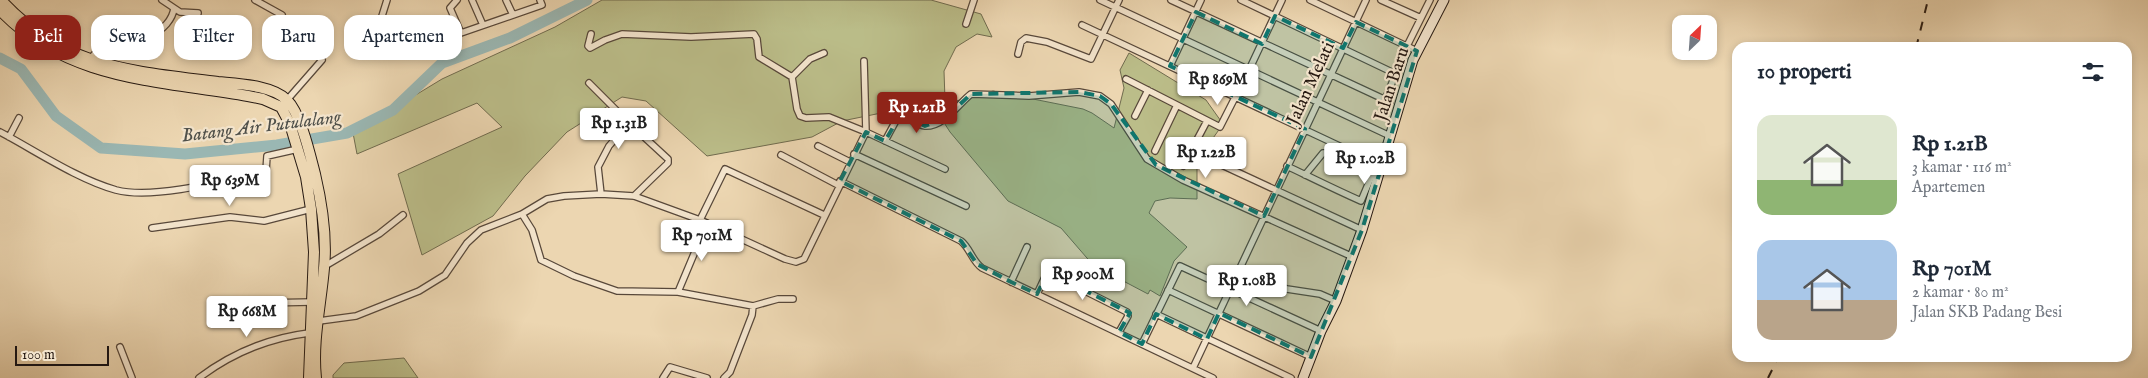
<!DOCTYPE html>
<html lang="id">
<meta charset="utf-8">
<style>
:root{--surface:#fff;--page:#f6f6f7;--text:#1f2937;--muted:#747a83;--accent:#8f2418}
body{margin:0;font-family:"IM FELL English",serif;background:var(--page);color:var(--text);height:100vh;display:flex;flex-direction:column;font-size:19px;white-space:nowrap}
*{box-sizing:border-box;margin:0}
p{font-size:16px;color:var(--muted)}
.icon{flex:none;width:28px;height:28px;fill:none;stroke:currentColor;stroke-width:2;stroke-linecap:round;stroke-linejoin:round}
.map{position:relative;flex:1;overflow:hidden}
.sheet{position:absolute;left:1732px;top:42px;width:400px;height:320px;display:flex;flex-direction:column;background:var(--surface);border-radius:15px;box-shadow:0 2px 8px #0003}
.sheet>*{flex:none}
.top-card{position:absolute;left:15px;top:15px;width:475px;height:45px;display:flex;gap:10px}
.needle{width:32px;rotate:25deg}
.tools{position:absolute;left:1672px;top:15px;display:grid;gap:10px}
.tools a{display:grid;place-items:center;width:45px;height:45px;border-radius:10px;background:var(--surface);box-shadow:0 2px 8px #0003;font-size:25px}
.scale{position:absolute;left:15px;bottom:12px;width:94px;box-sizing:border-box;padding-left:5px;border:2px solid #261912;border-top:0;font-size:14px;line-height:18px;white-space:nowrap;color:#261912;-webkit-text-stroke:4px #f3e4cc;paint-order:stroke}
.price{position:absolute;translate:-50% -42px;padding:0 11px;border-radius:5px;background:#fff;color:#222;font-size:16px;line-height:32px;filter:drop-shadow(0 1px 2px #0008)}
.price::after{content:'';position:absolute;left:50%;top:30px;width:15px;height:11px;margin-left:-8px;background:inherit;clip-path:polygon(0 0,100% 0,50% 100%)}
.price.selected{background:var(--accent);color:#fff}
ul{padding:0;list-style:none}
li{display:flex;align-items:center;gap:15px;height:125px;padding:0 25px}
li span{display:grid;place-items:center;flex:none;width:140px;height:100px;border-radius:15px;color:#555}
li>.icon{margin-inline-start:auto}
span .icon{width:60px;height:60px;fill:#fffc;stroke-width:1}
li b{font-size:21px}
h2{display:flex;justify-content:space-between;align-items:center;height:60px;padding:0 25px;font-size:21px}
.tag{padding:0 18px;border-radius:15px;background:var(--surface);box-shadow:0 2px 8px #0003;font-size:18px;line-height:45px}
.tag.selected{background:var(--accent);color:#fff}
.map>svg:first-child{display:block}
</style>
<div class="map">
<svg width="2148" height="378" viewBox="0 0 2148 378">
<rect width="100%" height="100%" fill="#ecd6b1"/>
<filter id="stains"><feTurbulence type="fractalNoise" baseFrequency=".004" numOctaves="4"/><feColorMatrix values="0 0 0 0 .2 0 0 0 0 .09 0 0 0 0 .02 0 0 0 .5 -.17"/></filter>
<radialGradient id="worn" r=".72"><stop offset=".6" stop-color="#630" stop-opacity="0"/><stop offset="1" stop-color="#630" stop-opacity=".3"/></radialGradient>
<path fill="#bbbd89" stroke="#706b4e" d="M602,0H931L981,14L992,37L977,34L956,47L944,71L945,100L842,121L812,137L707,156L646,101L622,97L567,132L525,176L493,216L422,255L398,174L502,127L477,103L357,154L353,133L442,79L555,27Z
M1129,53L1206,100L1223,124L1211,141L1197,168V199L1170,198L1155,201L1149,213L1187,247L1174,261L1160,296L1150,290L1148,294L1093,265L1061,228L1008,201L950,132L934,107L993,91L1083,109L1092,113L1114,128L1124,88L1120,70Z
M404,358L418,378H333V375L344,363Z"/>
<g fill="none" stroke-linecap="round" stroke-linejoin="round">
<path stroke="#9ab7b3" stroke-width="11" d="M0,58L21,69L56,116L101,148L185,154L277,145L347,133L393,110L442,63L510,38L587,0"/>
<defs>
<path id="street" d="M255,0L282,15
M457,0L450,8L461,33L542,5L540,0
M472,0L483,25
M506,0L513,15
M1100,0L1390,136
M1171,0L1390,102
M1241,0L1396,74
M1310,0L1417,51
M1381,0L1421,18
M174,8L180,12L198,13
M966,24L974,0
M1082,25L1348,150
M591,34L588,46L590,48L605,40L622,34L691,37L754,34L757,39L759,57L792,77L797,109L800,116L806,118L829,117L866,132L864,61
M376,35L387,0
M1018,54L1021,42L1026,38L1047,42L1091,59L1119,0
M90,59C99,49 108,38 120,33C131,29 140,35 151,33C163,32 173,18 174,8L162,0
M1170,66L1201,0
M792,77L810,59L824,53
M1126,79L1220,127L1249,70L1282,0
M589,83L629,123
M287,100L322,60
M1385,100L1407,46L1430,0
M1135,116L1148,90
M0,132C36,151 77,179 116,190C155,200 227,180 266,171L267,156L298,149
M9,137L19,118
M885,141L899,115C908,116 916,125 925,126C944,127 958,104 971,94L1029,96L1079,92L1100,96L1111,104L1147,159L1183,180L1353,257
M818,146L850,162
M1155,151L1177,105
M854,154L966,206
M781,155L838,185
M1209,159L1362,230
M1183,166L1207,121
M1287,166C1312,178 1336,190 1361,201L1372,175L1371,173L1328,153H1323L1305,175
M840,181L961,241C970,248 972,261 982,268L1213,378
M601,194L598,167L609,146L629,123L668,159V163L634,196
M522,214L532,230L541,260L574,276L617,291L678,292L753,306L778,299H793
M700,220L725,169L824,215
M152,228L230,217L264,221L311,209
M325,266L379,234L403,215
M1238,271L1287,289L1320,294L1336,301
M1011,282L1027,247
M1168,290L1311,357
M678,292L707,223
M1037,294L1045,277L1053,275L1127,312L1128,316L1119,332
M262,303L312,302
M1156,314L1291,378
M319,321L356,316L419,291L445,275L467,243L481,230L522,214L547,199L564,196L601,194L634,196L700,220L785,259L796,262L804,259L866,132L945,169
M1142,344L1180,266L1321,331
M120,347L132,378
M1193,368L1366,0
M199,378C232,353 269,338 309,333
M663,378L670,367L707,378
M724,378L730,372L752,315L753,306"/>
<path id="secondary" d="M1303,378L1321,331L1336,301L1362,230L1413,60L1444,0"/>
<path id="highway" d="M1,0C63,68 132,71 218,82C238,84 272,85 287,100C301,114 310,155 315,174C322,204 327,238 324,268C321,304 312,342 316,378
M0,10C67,81 158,80 248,96L263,99L281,107L290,124L306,177L311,209L314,252L309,378"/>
</defs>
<use href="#street" stroke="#58483a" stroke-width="8"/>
<use href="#secondary" stroke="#261912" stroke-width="11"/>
<use href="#highway" stroke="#261912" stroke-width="12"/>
<use href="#street" stroke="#f3e4cc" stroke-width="5.5"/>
<use href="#secondary" stroke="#f3e4cc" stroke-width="9"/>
<use href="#highway" stroke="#ecd6b1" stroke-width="10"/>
<path stroke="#261912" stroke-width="2" stroke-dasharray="9 9" stroke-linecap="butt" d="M1916,48L1928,0
M1768,378L1778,358"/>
</g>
<path fill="#0f766e" fill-opacity="0.2" stroke="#0f766e" stroke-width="4" stroke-dasharray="10 6" stroke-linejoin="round" d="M1196,12L1262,44L1275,16L1343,48L1356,22L1417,51L1362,230L1311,357L1219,313L1207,339L1156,314L1142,344L1119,332L1130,313L1048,272L1037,294L1011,282L977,264L961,241L840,181L866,132L885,141L901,114L925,126L945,118L971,94L1079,92L1100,96L1111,104L1156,165L1264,216L1305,129L1170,66Z"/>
<g text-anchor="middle" stroke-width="4.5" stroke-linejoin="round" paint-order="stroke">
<g font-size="18" fill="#261912" stroke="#f3e4cc">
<text transform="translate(1310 83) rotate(-65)" y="6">Jalan Melati</text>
<text transform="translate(1391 84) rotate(-72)" y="6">Jalan Baru</text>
</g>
<g font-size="19" font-style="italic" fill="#4f504a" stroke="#f3e4cc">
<text transform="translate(261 125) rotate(-7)" y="7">Batang Air Putulalang</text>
</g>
</g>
<rect width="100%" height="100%" filter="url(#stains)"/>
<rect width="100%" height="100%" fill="url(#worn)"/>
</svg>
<div class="tools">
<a><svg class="needle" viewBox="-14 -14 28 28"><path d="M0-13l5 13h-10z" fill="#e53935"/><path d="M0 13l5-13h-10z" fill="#747a83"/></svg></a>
</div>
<div class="scale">100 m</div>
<b class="price" style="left:1218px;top:106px">Rp 869M</b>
<b class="price selected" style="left:917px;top:134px">Rp 1.21B</b>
<b class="price" style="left:619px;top:150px">Rp 1.31B</b>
<b class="price" style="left:1206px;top:179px">Rp 1.22B</b>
<b class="price" style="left:1365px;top:185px">Rp 1.02B</b>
<b class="price" style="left:230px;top:207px">Rp 639M</b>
<b class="price" style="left:702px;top:262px">Rp 701M</b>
<b class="price" style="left:1083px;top:301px">Rp 900M</b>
<b class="price" style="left:1247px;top:307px">Rp 1.08B</b>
<b class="price" style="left:247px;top:338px">Rp 668M</b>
<div class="top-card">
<a class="tag selected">Beli</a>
<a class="tag">Sewa</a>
<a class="tag">Filter</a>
<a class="tag">Baru</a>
<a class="tag">Apartemen</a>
</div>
<section class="sheet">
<h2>10 properti<svg class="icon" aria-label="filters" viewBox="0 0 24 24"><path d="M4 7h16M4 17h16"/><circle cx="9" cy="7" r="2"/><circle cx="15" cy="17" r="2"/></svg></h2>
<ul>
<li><span style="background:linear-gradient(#dfe7d0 65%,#8fb573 0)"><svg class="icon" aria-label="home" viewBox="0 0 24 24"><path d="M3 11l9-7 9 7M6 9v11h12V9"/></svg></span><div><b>Rp 1.21B</b><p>3 kamar · 116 m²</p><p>Apartemen</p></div></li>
<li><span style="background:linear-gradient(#a9c7e8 60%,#b9a48a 0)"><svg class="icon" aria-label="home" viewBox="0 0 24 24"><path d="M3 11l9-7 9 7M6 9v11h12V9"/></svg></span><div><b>Rp 701M</b><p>2 kamar · 80 m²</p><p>Jalan SKB Padang Besi</p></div></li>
</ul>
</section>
</div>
